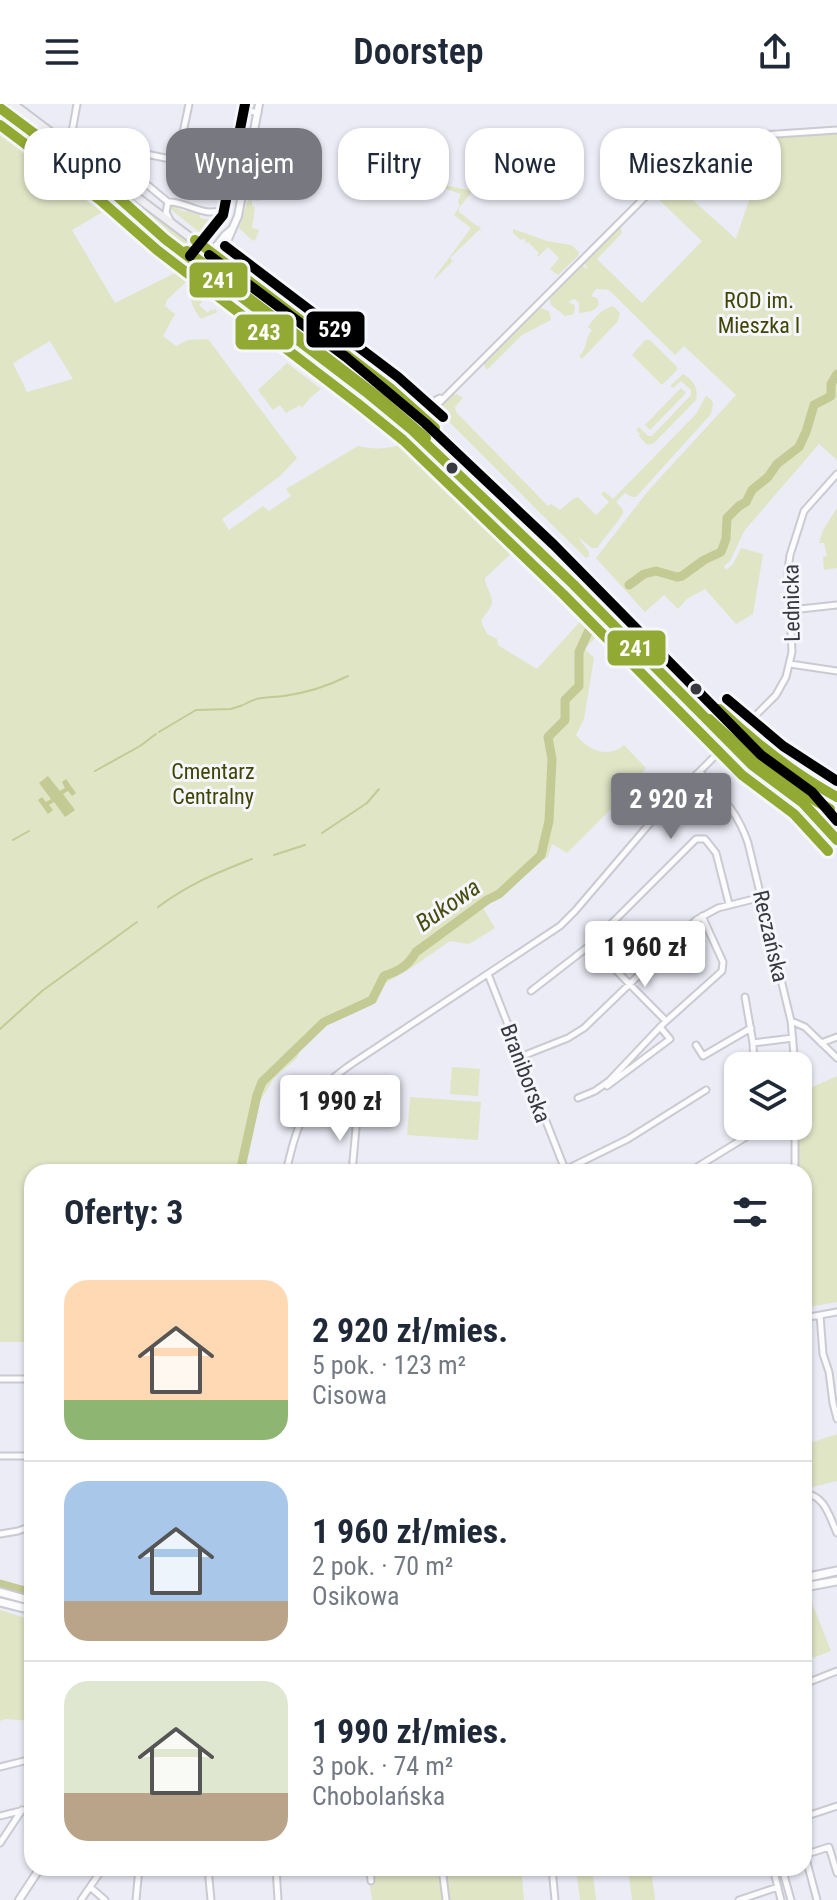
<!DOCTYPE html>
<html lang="pl">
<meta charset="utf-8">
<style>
:root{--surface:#fff;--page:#f6f6f7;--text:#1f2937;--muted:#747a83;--line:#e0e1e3;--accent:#777880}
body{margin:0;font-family:"Roboto Condensed",sans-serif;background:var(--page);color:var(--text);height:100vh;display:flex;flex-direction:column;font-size:30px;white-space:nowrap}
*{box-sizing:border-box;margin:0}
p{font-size:26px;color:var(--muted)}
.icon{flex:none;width:44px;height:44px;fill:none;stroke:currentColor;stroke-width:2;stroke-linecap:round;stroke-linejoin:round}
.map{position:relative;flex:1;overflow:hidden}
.side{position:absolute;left:24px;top:1060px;width:788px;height:712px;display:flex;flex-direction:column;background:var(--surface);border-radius:24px;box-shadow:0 2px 6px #0004}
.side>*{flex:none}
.banner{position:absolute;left:24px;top:24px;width:790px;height:72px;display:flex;gap:16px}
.buttons{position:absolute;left:724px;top:948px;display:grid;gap:16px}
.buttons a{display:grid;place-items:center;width:88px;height:88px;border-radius:16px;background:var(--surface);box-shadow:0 2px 6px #0004;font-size:40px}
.price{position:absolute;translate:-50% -68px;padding:0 18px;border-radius:8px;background:#fff;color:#222;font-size:26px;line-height:52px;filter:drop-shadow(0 2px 4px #0008)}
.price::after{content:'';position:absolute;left:50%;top:48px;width:24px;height:18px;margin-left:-12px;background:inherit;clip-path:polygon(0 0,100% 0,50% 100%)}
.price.selected{background:var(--accent);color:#fff}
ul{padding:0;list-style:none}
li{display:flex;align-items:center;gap:24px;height:200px;padding:0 40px}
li+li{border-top:2px solid var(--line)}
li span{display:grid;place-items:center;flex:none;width:224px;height:160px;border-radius:24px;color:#555}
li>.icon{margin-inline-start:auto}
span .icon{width:96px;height:96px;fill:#fffc;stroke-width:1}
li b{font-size:34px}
h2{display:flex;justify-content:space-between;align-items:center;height:96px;padding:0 40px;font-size:34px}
.chip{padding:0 28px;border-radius:24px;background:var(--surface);box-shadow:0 2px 6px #0004;font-size:28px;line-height:72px}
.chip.selected{background:var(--accent);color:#fff}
header{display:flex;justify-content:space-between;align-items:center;height:104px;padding:0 40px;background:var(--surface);font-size:36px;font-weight:600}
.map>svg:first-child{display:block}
</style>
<header><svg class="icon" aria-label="menu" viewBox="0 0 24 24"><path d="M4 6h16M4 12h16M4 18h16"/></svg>Doorstep<svg class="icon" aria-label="share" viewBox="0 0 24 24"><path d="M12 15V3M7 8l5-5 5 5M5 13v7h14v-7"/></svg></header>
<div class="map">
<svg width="837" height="1796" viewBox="0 0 837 1796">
<rect width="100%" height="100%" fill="#ebecf6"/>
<path fill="#e0e5c6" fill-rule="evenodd" d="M7,0L195,141L190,147L130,96L0,1Z
M0,14L116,100L72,126L115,199L179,167L187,174V177L167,196L165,202L175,210L163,232L176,242L188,236L208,235L297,354L280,372L222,415L229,426L263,402L269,407L291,392L286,385L358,342C374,346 391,345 406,339L417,343L430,361L514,443L512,449L485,474C485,483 493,491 492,499C491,505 484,511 481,517L487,530L497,535L498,541L537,565L586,511L602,526L585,545L594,554L584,615L576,631C588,646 608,655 624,641L646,664L606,710L567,749L552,740L548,752L500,793L489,798L483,804L495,824L469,840L450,837L411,864L377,884L370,895L357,904L324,918L304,936L297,954L274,974L260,997L244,1068H32V1238H0ZM50,237L73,275L27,288L13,259Z
M837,29V356L819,340L744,427L730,457L724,462L726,466L733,460L741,444L763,450L753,510L736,520L705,485L687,495L678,505L664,491L645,508L596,454L648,387L736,291L684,242L675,251L609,186L596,185L591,192L597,194L599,200C595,208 587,208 579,209V199L575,195L571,196L569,199L575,201L574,210L565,212L551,201L549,192L581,159L586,165L588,164L583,158L620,122L622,129L597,155L642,199L702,137L654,91L670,74L685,85L683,87L736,135L769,36L776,33Z
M235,72H240C235,97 231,112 216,133L203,131L169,104L173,100L178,101L177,104L185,108L187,106L200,110V114L215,117L216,112C232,106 234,87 235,72Z
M418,72L448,78V82L468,86L469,82L471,83L472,88L459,104V108L477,122H480L479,124L482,127L479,126L450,154L453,157L435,175L434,174L471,124L454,111L460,102L458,98L461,90L417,75L416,73Z
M252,93L261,94L260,97L252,96V102L255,103L252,124L259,126L256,135L253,137L239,124L248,95Z
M513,125L547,137L571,141L579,148L578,152L558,171L550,165L559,154L548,143L538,153L537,152L539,149L528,138L524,140L526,137L524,134L521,136L513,129Z
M218,162H221L393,291L406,302L409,310L407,312L403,310L354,271L328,255L221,174L216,165Z
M207,174L217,179L326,262L394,319L395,323L325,264Z
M201,178L208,181L234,201L229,207L223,203L225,200L210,188L206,191L202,189L198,194L202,198L199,201L208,209L211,205L214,209L213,205H215L218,208L203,214H200C193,204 189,197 192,184Z
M207,178L327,268L395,326L276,230L343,286L341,289L258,225L253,226L245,214L231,207L235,202L260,218Z
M613,202L620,209L618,217L582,255L579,252C588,244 584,235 592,226L588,223C594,214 602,205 613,202Z
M538,203L549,207L551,216L522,231L488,265H486L483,259L485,256Z
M645,236H650L677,263V266L662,281L632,251Z
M287,259L321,285L310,294L302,304L300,301L286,309L280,301L273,306L258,286Z
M683,270C693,275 699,285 696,296L654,339L647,341L639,332L640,330L636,326L639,323L648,332H652L691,291V286L681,277L673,284L670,282Z
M681,284L686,289L650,326L645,321Z
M457,290L463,294L455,303L456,308L548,402L551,400L560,406L573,395L578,393L596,411L609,398L601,390L604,387L613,395L696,310L706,292L711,295L713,300L711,310L636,393H632L625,389L616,398L623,406V410L597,444H592L578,433L589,448V452L586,454C536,406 488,356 439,308L438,305L452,291Z
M434,331L522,414L720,611L713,618L613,516L429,337Z
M837,404V464L824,466L823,453L827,452L824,439H819L823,426Z
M742,636L747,637L805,679L837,698V715C812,699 746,665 739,638Z
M452,963L480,965L478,992L450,990Z
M837,972V1198L809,1203L804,1168V1068H799V989Z
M410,993L481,998L478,1036L407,1031Z
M837,1330V1377L804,1385V1335L809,1332L813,1338Z
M810,1494L831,1547L804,1557V1495Z
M0,1506L32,1516V1617L5,1615L0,1617Z
M374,1764H521L524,1796H372L370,1782L375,1780Z
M576,1764H592L596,1796H580Z
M628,1764H651L655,1796H632Z"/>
<path fill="#c3ca93" d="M48,672L60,687L65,684L62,678L66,675L76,689L72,692L68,687L63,690L75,706L65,713L54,698L49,701L53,706L48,710L38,696L42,693L46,698L51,695L39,679Z"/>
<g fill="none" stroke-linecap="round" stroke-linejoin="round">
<path stroke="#c3ca93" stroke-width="2" d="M245,600C258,592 270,594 284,592C305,589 328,582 348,572
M159,628L196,606L231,605L243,601
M95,667L140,642L156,630
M322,729L367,699L379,685
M13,736L29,727
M274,751L305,741
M158,803C189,780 216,769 252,755
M0,925L42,887L137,818"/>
<path stroke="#c3ca93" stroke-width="9" d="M629,481L644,470L656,467L677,473L682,472L704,456L721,448L726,435L727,414L739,402L746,398L752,386L768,373L777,360L799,343L806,328L814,301L831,292V280L837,270
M240,1068L257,991L262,978L324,918L372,896L384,872C399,867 408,862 416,848L487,796L499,790L541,751L549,717L552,655L548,633L565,616V596L579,582V548L591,522
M0,1480L32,1489"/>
<defs>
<path id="minor" d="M242,0L241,5L258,9
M72,28L77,0
M66,39L72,28L96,40L230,67L241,5
M177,57L189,0
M134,60L145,79L168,98
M128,84C122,70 134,61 142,50
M170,116L166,108L168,98C187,97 204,115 224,105C231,95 235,79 230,67
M406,321L426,302L440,294
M412,326L682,56L701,39L715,34L837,26
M791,506L837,501
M790,560L837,567
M700,668C720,691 738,708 748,739L791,917L795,962
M807,702L823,725L837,736
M827,728L837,726
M590,840L666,917
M488,870L566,1068
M531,887L589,842L696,735H705L716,749L729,800
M745,893L753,939L754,962
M791,917L805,923L837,954
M753,939L793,934
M821,939L837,933
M696,941L703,952L751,924
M520,953L568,934L584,924L696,816L718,804L762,793
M607,982L670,935L660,923
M578,994L595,987L609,977L663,920L722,867L723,858L702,812
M795,1022V1068
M565,1066L628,1035L706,986
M286,1068C298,1016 307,990 353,959L560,822L575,807L663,704L776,591L786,573L792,548L788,466L790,451L804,407L837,370
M352,1068L357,1013
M689,1068L764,1022
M820,1211L823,1250L829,1268L833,1299L837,1315
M804,1214L837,1208
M0,1275H32
M0,1352H32
M804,1390C824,1389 830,1414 837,1429
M0,1430L18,1427L32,1422
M804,1580L837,1567
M0,1663L32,1655
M0,1712L32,1704
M804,1713L837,1702
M0,1739L22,1706
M804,1751L829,1743L837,1769
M805,1751L817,1796
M119,1764L139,1767
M208,1764L211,1796
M276,1764L278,1796
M370,1764L371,1777
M442,1764L446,1796
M552,1764L555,1796
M773,1764L781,1796
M782,1764L791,1796
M90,1783L105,1796
M81,1796L103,1764
M136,1796L139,1764
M739,1796L778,1783"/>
<path id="tertiary" d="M201,162L225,131L231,126
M207,167L225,142L238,112L259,0
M19,1796L40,1764"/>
<path id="secondary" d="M804,1474L837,1467
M804,1483L837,1477
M0,1488L32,1497
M0,1498L32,1506"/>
<path id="primary" d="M13,0L401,292L589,475L726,612L779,655L837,693
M0,4L109,85L165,135L366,288L412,326L573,480L752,661L777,681L837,718"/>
</defs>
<use href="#minor" stroke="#cacad2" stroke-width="9"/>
<use href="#tertiary" stroke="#cacad2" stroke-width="10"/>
<use href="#secondary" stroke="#cacad2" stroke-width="11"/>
<use href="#primary" stroke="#c8c9ce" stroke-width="11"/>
<use href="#minor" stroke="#fcfcfe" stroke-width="5"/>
<use href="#tertiary" stroke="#fcfcfe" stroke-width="6"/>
<use href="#secondary" stroke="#fcfcfe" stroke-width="7"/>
<use href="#primary" stroke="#eeeef3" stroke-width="7"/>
<defs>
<path id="bus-1" d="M0,4L109,85L165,135L366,288L412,326L573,480L752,661L803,699L837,736
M195,136L390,284L435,324
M719,605C755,639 793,669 837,693"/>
<path id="bus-2" d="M0,21L100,96L157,146L357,299L403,336L563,490L742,671L794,710L828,747
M187,147L381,295L426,334
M709,615C746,650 786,681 830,705"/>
<path id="bus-3" d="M225,142L398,273L443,313
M209,151L346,253L425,319L554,441L761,651L812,688L837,717
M190,152L223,111L245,0
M727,595L783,642L837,677"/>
</defs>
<use href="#bus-1" stroke="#f6f7fe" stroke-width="16"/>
<use href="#bus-2" stroke="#f6f7fe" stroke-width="16"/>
<use href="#bus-3" stroke="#f6f7fe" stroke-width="16"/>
<use href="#bus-1" stroke="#92a933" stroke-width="10"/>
<use href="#bus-2" stroke="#92a933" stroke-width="10"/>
<use href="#bus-3" stroke="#000" stroke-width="10"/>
</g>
<g fill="#383940" stroke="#f6f7fe" stroke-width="3">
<circle cx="452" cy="364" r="7"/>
<circle cx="696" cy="585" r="7"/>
</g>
<g text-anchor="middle" stroke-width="6" stroke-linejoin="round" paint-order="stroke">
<g font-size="22" fill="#404501" stroke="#f6f7fe">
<text x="759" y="204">ROD im.<tspan x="759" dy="25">Mieszka I</tspan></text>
<text x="213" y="675">Cmentarz<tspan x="213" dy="25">Centralny</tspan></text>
</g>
<g font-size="22" fill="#383940" stroke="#f6f7fe">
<text transform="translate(791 499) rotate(-91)" y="8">Lednicka</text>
<text transform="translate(771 832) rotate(77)" y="8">Reczańska</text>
<text transform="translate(526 969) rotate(69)" y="8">Braniborska</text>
</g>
<g font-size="24" font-style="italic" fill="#474c0c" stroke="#f6f7fe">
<text transform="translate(448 801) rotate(-35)" y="8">Bukowa</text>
</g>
</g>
<g stroke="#f6f7fe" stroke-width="3">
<rect x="188" y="157" width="61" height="38" rx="8" fill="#92a933"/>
<rect x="305" y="206" width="61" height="39" rx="8" fill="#000"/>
<rect x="234" y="209" width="61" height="38" rx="8" fill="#92a933"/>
<rect x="606" y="525" width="61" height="38" rx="8" fill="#92a933"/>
</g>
<g font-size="22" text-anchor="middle" font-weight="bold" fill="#fff">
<text x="219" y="184">241</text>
<text x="335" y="233">529</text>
<text x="264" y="236">243</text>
<text x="636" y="552">241</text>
</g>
</svg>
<div class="buttons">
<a><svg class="icon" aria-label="layers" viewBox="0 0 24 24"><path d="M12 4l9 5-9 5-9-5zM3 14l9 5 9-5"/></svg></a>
</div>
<b class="price selected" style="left:671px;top:737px">2 920 zł</b>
<b class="price" style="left:645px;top:885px">1 960 zł</b>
<b class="price" style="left:340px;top:1039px">1 990 zł</b>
<div class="banner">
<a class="chip">Kupno</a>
<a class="chip selected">Wynajem</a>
<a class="chip">Filtry</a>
<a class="chip">Nowe</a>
<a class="chip">Mieszkanie</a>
</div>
<section class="side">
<h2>Oferty: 3<svg class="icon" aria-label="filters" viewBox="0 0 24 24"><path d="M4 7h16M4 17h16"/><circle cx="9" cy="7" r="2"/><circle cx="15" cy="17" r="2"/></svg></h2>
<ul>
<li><span style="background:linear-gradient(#ffd9b3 75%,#8fb573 0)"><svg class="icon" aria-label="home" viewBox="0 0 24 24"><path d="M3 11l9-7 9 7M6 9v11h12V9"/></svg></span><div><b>2 920 zł/mies.</b><p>5 pok. · 123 m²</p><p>Cisowa</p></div></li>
<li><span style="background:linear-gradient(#a9c7e8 75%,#b9a48a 0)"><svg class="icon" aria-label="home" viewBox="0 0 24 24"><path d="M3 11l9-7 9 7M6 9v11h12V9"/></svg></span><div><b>1 960 zł/mies.</b><p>2 pok. · 70 m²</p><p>Osikowa</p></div></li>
<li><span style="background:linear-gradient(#dfe7d0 70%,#b9a48a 0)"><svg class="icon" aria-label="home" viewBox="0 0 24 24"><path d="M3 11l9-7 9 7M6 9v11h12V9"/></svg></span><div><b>1 990 zł/mies.</b><p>3 pok. · 74 m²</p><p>Chobolańska</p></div></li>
</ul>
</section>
</div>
